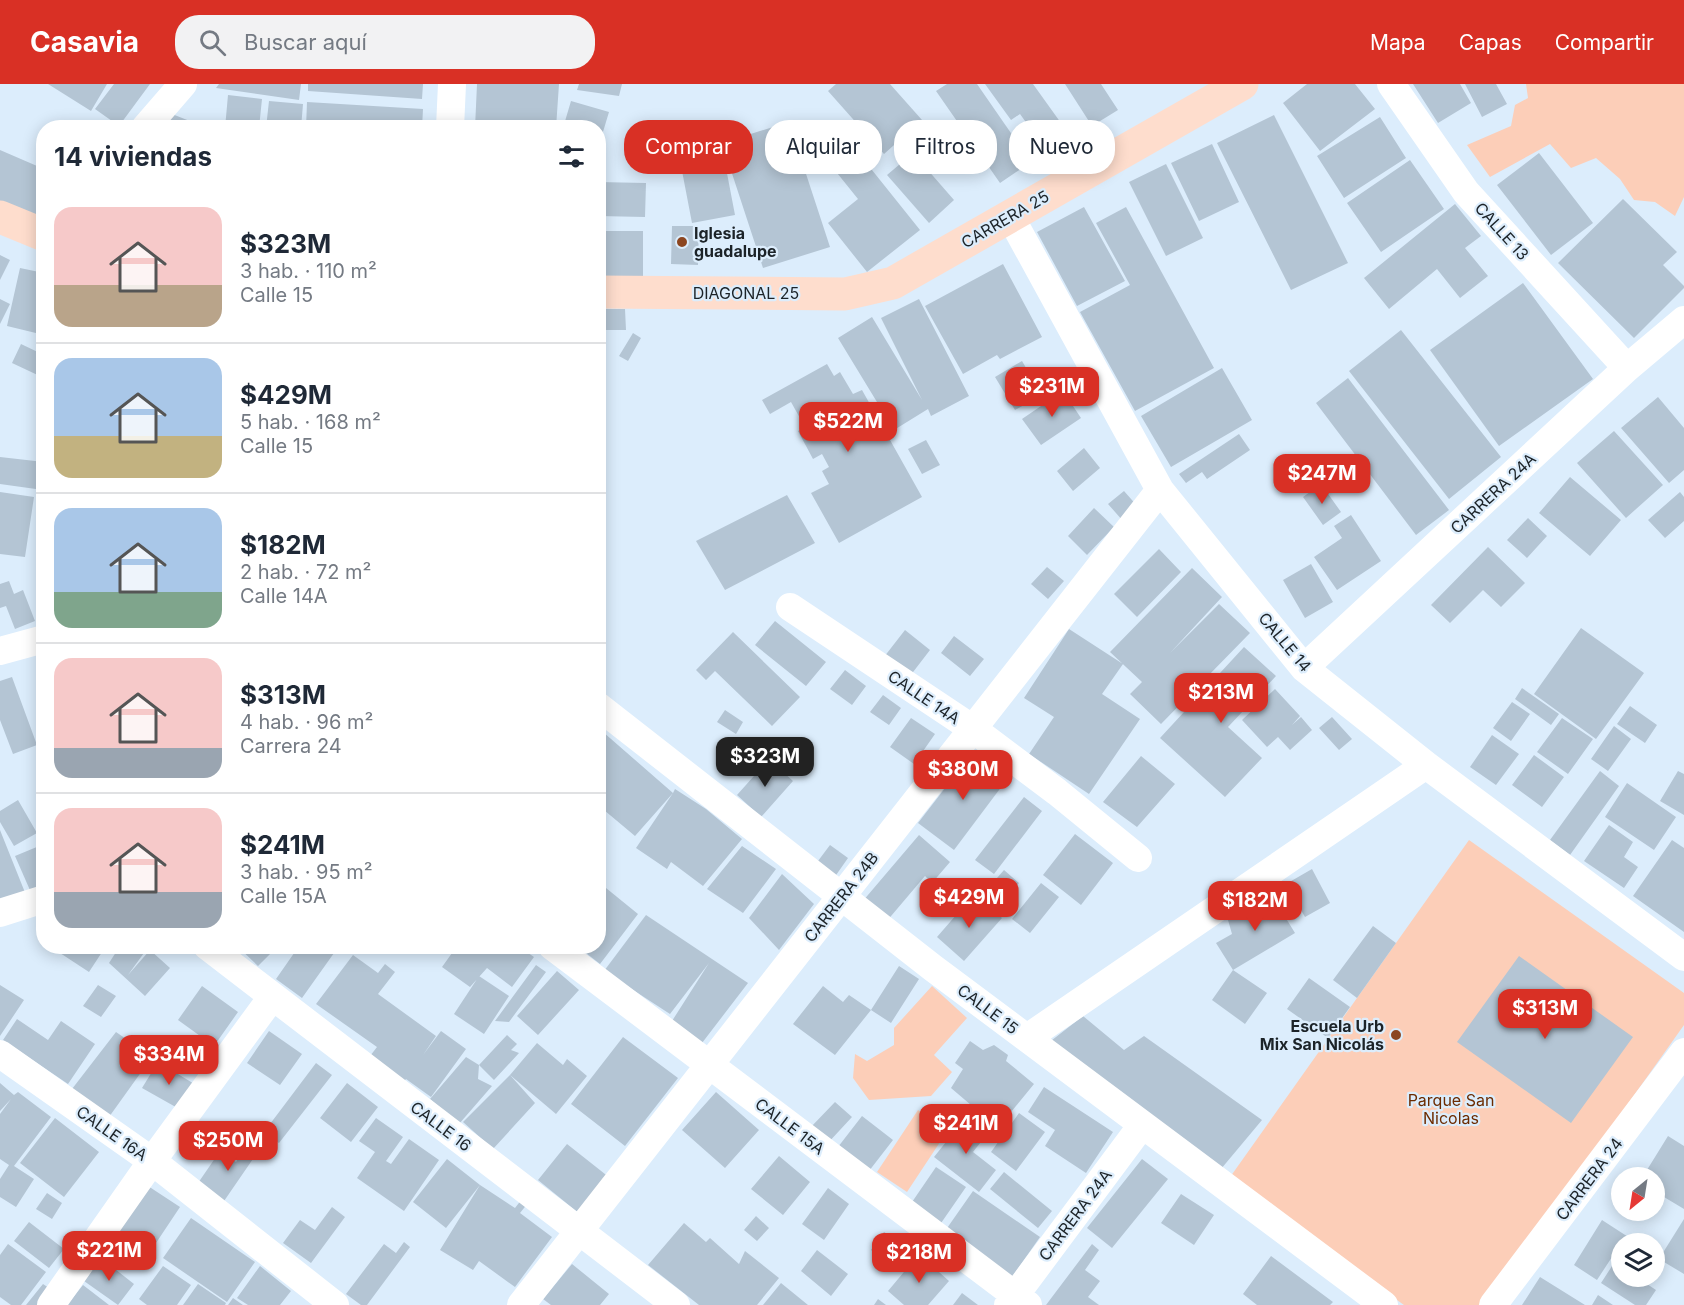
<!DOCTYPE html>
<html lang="es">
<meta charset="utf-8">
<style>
:root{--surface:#fff;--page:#f2f2f3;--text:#1f2937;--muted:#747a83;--line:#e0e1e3;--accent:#d93025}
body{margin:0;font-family:Inter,sans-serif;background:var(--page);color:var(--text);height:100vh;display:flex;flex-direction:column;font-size:22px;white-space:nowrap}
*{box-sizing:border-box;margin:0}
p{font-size:20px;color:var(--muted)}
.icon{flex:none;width:33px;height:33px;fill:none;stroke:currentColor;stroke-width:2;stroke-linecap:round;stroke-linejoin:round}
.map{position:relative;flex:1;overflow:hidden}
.details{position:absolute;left:36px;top:36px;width:570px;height:834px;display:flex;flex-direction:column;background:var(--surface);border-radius:24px;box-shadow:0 3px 15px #0003}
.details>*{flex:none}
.hud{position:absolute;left:624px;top:36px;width:570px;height:54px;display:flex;gap:12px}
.needle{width:39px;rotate:210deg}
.fabs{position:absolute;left:1611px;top:1083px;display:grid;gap:12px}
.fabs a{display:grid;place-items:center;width:54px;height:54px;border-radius:50%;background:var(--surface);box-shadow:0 3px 15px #0003;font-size:30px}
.price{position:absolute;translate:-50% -51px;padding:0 14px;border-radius:12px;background:var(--accent);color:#fff;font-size:20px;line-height:39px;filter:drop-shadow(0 2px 3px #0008)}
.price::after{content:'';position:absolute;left:50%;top:36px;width:18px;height:14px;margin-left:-9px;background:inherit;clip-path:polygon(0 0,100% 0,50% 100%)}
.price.on{background:#222;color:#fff}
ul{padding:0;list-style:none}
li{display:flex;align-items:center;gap:18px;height:150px;padding:0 18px}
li+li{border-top:2px solid var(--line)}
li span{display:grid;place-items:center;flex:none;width:168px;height:120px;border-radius:18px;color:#555}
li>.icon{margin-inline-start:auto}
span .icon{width:72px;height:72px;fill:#fffc;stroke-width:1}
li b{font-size:26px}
h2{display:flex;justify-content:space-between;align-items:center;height:72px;padding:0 18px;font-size:26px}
.pill{padding:0 21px;border-radius:24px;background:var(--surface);box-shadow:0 3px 15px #0003;font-size:21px;line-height:54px}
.pill.on{background:var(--accent);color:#fff}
header{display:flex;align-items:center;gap:36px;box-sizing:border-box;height:84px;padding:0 30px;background:var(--accent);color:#fff}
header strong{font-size:28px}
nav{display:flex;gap:33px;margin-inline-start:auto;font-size:21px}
.search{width:420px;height:54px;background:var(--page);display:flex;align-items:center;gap:15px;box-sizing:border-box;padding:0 21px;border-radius:24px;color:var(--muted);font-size:22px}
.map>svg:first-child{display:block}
</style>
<header>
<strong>Casavia</strong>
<div class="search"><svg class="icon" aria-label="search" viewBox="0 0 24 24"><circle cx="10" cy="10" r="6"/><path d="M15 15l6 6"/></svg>Buscar aquí</div>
<nav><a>Mapa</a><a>Capas</a><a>Compartir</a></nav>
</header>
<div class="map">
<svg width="1684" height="1221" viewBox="0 0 1684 1221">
<rect width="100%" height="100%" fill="#dcedfc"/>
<path fill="#fcceb8" d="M1526,0H1684V113L1675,132L1655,118L1634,116L1620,95L1596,74L1571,84L1550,60L1490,93L1467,61L1511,42L1515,21L1528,14Z
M1469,756L1684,909V941L1485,1221H1404L1228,1096Z
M932,902L967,934L934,971L952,988L931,1012L869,1016L853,994L855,970L867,977L894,961V944Z
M918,1026L948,1046L907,1108L877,1088Z"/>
<path fill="#b4c5d4" d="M48,0H107L91,27Z
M114,0H150L119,42L95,25Z
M219,0H301L299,16L216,4Z
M308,0H423L422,15L308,7Z
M477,0H559L556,44H475Z
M579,0H622L619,12L577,6Z
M836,0H890L922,36L884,70L828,7Z
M947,0H977L1031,78L1000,99L936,7Z
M985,0H1033L1076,60L1053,76L1020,30L1011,36Z
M1065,0H1101L1118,26L1092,42Z
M1307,0H1355L1375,25L1320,67L1283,19Z
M1413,0H1460L1471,19L1438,39Z
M1465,0H1496L1507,20L1482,33Z
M228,11L262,15L259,44H225Z
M269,17L303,20L301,44H266Z
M571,17L609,28L599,61L598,44H563Z
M307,18L423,25L422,44H306Z
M172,30L205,43V44H166Z
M1274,31L1348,179L1291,206L1217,59Z
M1380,33L1406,74L1344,114L1317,72Z
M789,38L830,163L763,184L722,59Z
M848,56L920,146L867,188L828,139L858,115L825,74Z
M721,58L735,131L692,139L678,66Z
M1212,60L1239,118L1199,137L1171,79Z
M0,66L44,85V128L39,138L0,120Z
M913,69L954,116L929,139L887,91Z
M1539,69L1593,139L1551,171L1497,101Z
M1410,76L1444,125L1381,168L1347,119Z
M1166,80L1203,154L1166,172L1129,98Z
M598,98L646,99L645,133L598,132Z
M1623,115L1677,168L1663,181L1684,202V204L1634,254L1558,179Z
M1455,120L1481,152L1465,164L1488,192L1460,214L1437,185L1389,225L1364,194Z
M1084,123L1125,197L1077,222L1037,148Z
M1126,123L1214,284L1135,327L1080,228L1130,201L1096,139Z
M672,142H699L698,181L671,180Z
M598,147H643V195H598Z
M0,171L10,176L0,196Z
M1003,180L1042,253L1000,275L997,271L963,290L925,222Z
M20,184L44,189V235L40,250L7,242Z
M1523,199L1593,295L1499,362L1430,266Z
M0,215L10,220L0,240Z
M919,215L969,312L931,332L928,325L894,346L838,254L872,233L922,316L881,234Z
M598,225H625L626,246H598Z
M1401,246L1501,373L1449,415L1349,287Z
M633,249L641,254L628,277L619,272Z
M21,260L44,271V294L12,279Z
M1022,277L1042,311L1015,326L995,293Z
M827,280L834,292L840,288L853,310L862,306L922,413L839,459L811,409L829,400L822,387L829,383L822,370L813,375L798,347L805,343L791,318L770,330L762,316Z
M1222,284L1252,336L1171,383L1141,332Z
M1348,294L1449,426L1416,451L1316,319Z
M1063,307L1081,334L1041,361L1022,335Z
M1658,313L1684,344V386L1669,399L1621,344Z
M1614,347L1663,401L1626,434L1577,379Z
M1239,350L1250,366L1207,395L1202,388L1186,399L1179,390Z
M926,356L940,381L922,390L908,365Z
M1084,364L1100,384L1073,407L1057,387Z
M0,373L44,378L43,406L0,400Z
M1570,393L1621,436L1590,472L1539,429Z
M1321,400L1341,428L1323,441L1303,413Z
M1124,407L1139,424L1123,437L1108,420Z
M0,408L34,413L25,473L0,470Z
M1680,408L1684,413V437L1665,454L1648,436Z
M787,411L815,459L725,506L696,457Z
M1094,424L1114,443L1087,471L1068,452Z
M1351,431L1381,477L1337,506L1314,473L1342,454L1334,442Z
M1528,434L1547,452L1527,474L1507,456Z
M1488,463L1525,499L1501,523L1483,506L1450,539L1431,521Z
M1159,465L1181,488L1137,533L1114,510Z
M1311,480L1333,518L1305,534L1283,496Z
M1047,483L1064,497L1048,515L1031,500Z
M1192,484L1222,513L1170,569L1219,520L1250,549L1161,640L1130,610L1142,598L1110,568Z
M9,497L14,510L23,506L35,537L15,545L6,522L0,524V500Z
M775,537L826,578L806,602L755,561Z
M1581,544L1644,589L1596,655L1534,610Z
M1069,545L1123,580L1102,610L1140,635L1089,710L1029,670L1054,633L1024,614Z
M905,546L930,566L910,592L884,573Z
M733,548L800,613L772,642L715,587L706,596L696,586Z
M954,552L984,575L970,592L941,569Z
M1244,563L1276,592L1228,643L1262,674L1225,713L1160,654Z
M845,586L866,602L852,621L830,605Z
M12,593L37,661L13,670L0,636V597Z
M1522,604L1559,630L1551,641L1515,615Z
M1275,605L1300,632L1292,641L1301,633L1312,646L1290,666L1278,653L1267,663L1242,636Z
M883,611L901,624L889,641L870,628Z
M1512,618L1530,630L1511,657L1493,644Z
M1630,622L1657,641L1645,659L1617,640Z
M725,626L743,638L736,650L717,638Z
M1332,633L1352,655L1339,666L1319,644Z
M911,634L935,650L914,680L890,663Z
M1562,634L1593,655L1568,690L1537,668Z
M1614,642L1631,655L1608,687L1591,675Z
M603,648L673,709L675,705L706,725L742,755L703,802L671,778L667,785L636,764L673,709L635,752L598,721V654Z
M1492,651L1519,670L1496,701L1470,683Z
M973,668L1008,694L954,766L918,739Z
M1534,671L1564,693L1542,723L1512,701Z
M1141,672L1175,700L1137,743L1103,718Z
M769,675L793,697L761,733L737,711Z
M1600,687L1619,702L1570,771L1550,756Z
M1678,687L1684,690V731L1660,717Z
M1627,699L1676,733L1654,766L1605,733Z
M1024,713L1042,727L994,790L975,776Z
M18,716L37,749L14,762L0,738V727Z
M1609,741L1633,758L1624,773L1638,783L1624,804L1584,777Z
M0,746L26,811L0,820Z
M1075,750L1113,779L1081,821L1043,791Z
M919,751L950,778L932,799L925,792L886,838L862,818Z
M1672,756L1684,764V848L1633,812Z
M44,760V808L33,813L15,772Z
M830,761L848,774L834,794L815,781Z
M742,762L776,785L743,829L707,805Z
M1312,785L1330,819L1305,833L1286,800Z
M1004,786L1019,799L998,823L983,810Z
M782,790L814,820L779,866L749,834Z
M1041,799L1059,813L1030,849L1012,835Z
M606,804L638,830L600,880L577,862H598V814Z
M1271,810L1295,849L1233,886L1216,859L1232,850L1228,836Z
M970,815L983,826L987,821L1002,834L964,877L937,853Z
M646,831L748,899L702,959L672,937L709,879L670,930L604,887Z
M1373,842L1396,859L1357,914L1333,896Z
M64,862H106L89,888L60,869Z
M120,862H149L128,891L150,866L170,884L145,912L109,879Z
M237,862H266L272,868L258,882Z
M299,862H339L302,914L276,895Z
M457,862H518L534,873L512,903L487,884L470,903L442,883Z
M353,871L378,889L385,880L395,888L378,910L436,952L423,971L441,947L466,965L431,1013L406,995L402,1000L367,976L377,963L316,920Z
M1519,872L1633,953L1571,1039L1457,958Z
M536,881L546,888L509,938L495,937Z
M899,882L919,895L891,939L871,926Z
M1233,886L1267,909L1245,940L1212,916Z
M557,887L579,906L538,951L517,932Z
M479,892L509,912L484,950L454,930Z
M1309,894L1350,923L1328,954L1287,925Z
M0,901L24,916L0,952Z
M98,901L116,912L101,933L83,922Z
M202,902L238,928L214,962L178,936Z
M823,902L843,918L849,911L871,926L835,971L793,940Z
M1083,932L1124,966L1144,952L1262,1036L1221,1085L1047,960Z
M17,935L48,956L61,937L95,960L68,1000L3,956Z
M269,947L302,970L280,1001L247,979Z
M116,948L152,973L109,1033L72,1005Z
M507,951L517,960L511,966L519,969L494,996L479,981L478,995L492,1002L459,1040L430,1015L466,973L479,981Z
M623,953L678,994L625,1062L571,1020Z
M970,957L983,966L994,961L1008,971L1006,977L1034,1000L998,1044L951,1004L963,985L955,979Z
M537,959L563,981L567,975L587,992L556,1030L510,991L535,1019L493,1065L463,1038L510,991Z
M158,978L196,1001L181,1026L142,1004Z
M316,979L332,991L279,1059L264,1048Z
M0,999L14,1011L18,1008L51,1033L14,1082L34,1095L16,1123L0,1113V1095L9,1081L0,1075V1030L11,1015L0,1027Z
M347,999L378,1023L351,1058L320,1034Z
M1044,1003L1113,1048L1086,1089L1045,1062L1055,1046L1028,1028Z
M716,1008L759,1046L725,1084L682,1046Z
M835,1018L852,1033L827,1060L810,1044Z
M1019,1029L1045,1048L1016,1087L991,1068Z
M862,1032L893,1056L869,1087L838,1063Z
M966,1033L988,1049L973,1068L996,1086L979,1108L934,1073Z
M55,1034L99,1068L64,1113L20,1079Z
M376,1034L403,1053L386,1077L391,1080L409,1055L439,1076L404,1127L357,1094L375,1068L359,1057Z
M254,1052L264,1059L222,1120L196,1102L220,1067L236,1078Z
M1668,1052L1684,1062V1125L1654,1107V1094H1642Z
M567,1060L610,1094L581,1131L538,1096Z
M779,1072L810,1098L783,1131L751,1105Z
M447,1075L480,1101L515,1124L522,1115L528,1119L520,1129L552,1153L515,1203L479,1177L473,1186L440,1166L480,1101L446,1144L413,1118Z
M1142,1075L1168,1095L1112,1164L1087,1144Z
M936,1083L966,1103L939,1142L910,1121Z
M1004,1088L1052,1127L1038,1144L990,1105Z
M148,1102L180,1123L146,1174L114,1153Z
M828,1104L849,1120L824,1156L802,1140Z
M973,1107L1040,1153L1012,1193L945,1147Z
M47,1109L62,1119L52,1135L36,1125Z
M1181,1110L1214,1131L1194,1161L1161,1139Z
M332,1123L345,1133L311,1179L283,1159L300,1136L315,1146Z
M756,1132L769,1144L757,1157L744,1146Z
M191,1134L255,1178L227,1218L163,1174Z
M1684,1135V1190L1659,1175Z
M1602,1136L1639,1160H1622V1179L1612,1173L1597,1196L1574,1181Z
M29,1138L64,1165L49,1184L14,1157Z
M684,1139L706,1158L710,1154L739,1180L745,1167L779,1194L757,1221H699L648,1181Z
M884,1148L910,1165L896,1184L871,1166Z
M404,1158L410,1163L367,1221H361L346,1210L384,1160L396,1169Z
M8,1160L46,1188L21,1221H11L0,1213V1171Z
M1092,1160L1099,1166L1085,1186L1100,1197L1088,1213L1099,1221H1046Z
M817,1166L848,1190L831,1212L801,1187Z
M919,1170L949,1197L928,1221H904L888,1207Z
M1271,1172L1333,1218L1330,1221H1257L1243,1210Z
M101,1174L134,1200L118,1221L84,1197Z
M1614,1179L1622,1184V1192H1635L1656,1206L1646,1221H1635L1601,1199Z
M572,1180L609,1210L600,1221H551L543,1215Z
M163,1182L191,1201L177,1221H147L139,1215Z
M260,1182L291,1207L280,1221H248L237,1214Z
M1540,1193L1585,1221H1522Z
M781,1199L808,1221H763Z
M43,1200L52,1206L40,1221H26Z
M198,1200L226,1219L225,1221H183Z
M83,1201L109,1221H67Z
M962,1209L978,1221H953Z
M1598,1211L1613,1221H1592Z
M233,1214L243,1221H228Z
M878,1215L886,1221H874Z"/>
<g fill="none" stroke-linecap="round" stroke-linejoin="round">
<path stroke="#fff" stroke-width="28" d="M1391,0L1466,108L1627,284
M145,44L183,0
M450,44L452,0
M1010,132L1160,406L1304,584L1426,681L1684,873
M790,523L973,645L1057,708L1138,774
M0,567L44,555
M1304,584L1627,284L1684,236
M598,622L933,884L1384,1221
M0,829L44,815
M207,862L676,1221
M552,862L1028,1221
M1027,954L1426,681
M0,970L152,1077L335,1221
M51,1221L152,1077L272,913
M521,1221L1160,406
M1008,1221L1142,1041
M1493,1221L1684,968"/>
<path stroke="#feddcd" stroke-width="33" d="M0,133L44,151
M598,208L845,210L893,199L1242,0"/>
</g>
<g fill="#8c4620" stroke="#dcedfc" stroke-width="2">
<circle cx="682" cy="158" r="6"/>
<circle cx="1396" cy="951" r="6"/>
</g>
<g text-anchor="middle" stroke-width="4.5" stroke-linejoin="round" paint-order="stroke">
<g font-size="16" fill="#1c2328" stroke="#dcedfc">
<text transform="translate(1005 135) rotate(-30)" y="6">CARRERA 25</text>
<text transform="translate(1502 147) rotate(48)" y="6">CALLE 13</text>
<text x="746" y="215">DIAGONAL 25</text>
<text transform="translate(1493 409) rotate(-43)" y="6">CARRERA 24A</text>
<text transform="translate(1285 558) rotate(50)" y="6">CALLE 14</text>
<text transform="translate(924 613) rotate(34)" y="6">CALLE 14A</text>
<text transform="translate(841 813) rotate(-52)" y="6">CARRERA 24B</text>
<text transform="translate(988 925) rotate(37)" y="6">CALLE 15</text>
<text transform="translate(441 1042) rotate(37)" y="6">CALLE 16</text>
<text transform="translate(790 1042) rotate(37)" y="6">CALLE 15A</text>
<text transform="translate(112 1049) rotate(35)" y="6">CALLE 16A</text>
<text transform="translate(1589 1095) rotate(-53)" y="6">CARRERA 24</text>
<text transform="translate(1075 1131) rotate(-53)" y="6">CARRERA 24A</text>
</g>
<g font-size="16" font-weight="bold" fill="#1c2328" stroke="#dcedfc" text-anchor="start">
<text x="694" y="155">Iglesia<tspan x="694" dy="18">guadalupe</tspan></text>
<text x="1384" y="948" text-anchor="end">Escuela Urb<tspan x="1384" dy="18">Mix San Nicolás</tspan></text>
</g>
<g font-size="16" fill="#6c2b01" stroke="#dcedfc">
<text x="1451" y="1022">Parque San<tspan x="1451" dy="18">Nicolas</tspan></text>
</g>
</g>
</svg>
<div class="fabs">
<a><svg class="needle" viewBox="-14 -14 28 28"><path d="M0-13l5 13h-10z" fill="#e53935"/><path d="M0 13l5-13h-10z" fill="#747a83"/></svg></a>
<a><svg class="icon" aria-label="layers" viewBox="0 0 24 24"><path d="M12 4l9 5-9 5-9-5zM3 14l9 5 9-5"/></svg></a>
</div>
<b class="price" style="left:1052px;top:334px">$231M</b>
<b class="price" style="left:848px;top:369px">$522M</b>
<b class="price" style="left:1322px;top:421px">$247M</b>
<b class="price" style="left:1221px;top:640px">$213M</b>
<b class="price on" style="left:765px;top:704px">$323M</b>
<b class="price" style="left:963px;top:717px">$380M</b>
<b class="price" style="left:969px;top:845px">$429M</b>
<b class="price" style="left:1255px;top:848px">$182M</b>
<b class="price" style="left:1545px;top:956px">$313M</b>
<b class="price" style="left:169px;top:1002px">$334M</b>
<b class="price" style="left:966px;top:1071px">$241M</b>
<b class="price" style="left:228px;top:1088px">$250M</b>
<b class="price" style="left:109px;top:1198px">$221M</b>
<b class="price" style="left:919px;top:1200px">$218M</b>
<div class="hud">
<a class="pill on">Comprar</a>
<a class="pill">Alquilar</a>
<a class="pill">Filtros</a>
<a class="pill">Nuevo</a>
</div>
<section class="details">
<h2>14 viviendas<svg class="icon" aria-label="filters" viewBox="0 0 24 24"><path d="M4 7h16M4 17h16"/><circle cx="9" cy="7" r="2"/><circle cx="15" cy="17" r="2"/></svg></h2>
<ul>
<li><span style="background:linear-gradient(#f6c9c9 65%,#b9a48a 0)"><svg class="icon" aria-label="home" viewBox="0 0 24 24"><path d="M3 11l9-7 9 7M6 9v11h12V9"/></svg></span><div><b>$323M</b><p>3 hab. · 110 m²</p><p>Calle 15</p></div></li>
<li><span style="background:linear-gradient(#a9c7e8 65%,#c2b280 0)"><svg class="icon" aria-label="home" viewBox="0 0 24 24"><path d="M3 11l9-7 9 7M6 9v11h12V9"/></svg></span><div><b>$429M</b><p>5 hab. · 168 m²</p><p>Calle 15</p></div></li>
<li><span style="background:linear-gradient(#a9c7e8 70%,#7fa58c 0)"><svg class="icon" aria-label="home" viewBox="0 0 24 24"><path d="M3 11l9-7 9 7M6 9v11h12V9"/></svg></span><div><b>$182M</b><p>2 hab. · 72 m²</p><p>Calle 14A</p></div></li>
<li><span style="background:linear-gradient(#f6c9c9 75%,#9aa5b1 0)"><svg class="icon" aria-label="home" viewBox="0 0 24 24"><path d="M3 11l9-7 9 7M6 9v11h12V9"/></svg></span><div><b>$313M</b><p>4 hab. · 96 m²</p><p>Carrera 24</p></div></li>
<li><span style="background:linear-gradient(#f6c9c9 70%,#9aa5b1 0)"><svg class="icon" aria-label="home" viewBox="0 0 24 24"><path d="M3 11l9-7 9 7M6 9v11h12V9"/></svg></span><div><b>$241M</b><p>3 hab. · 95 m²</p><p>Calle 15A</p></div></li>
</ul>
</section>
</div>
